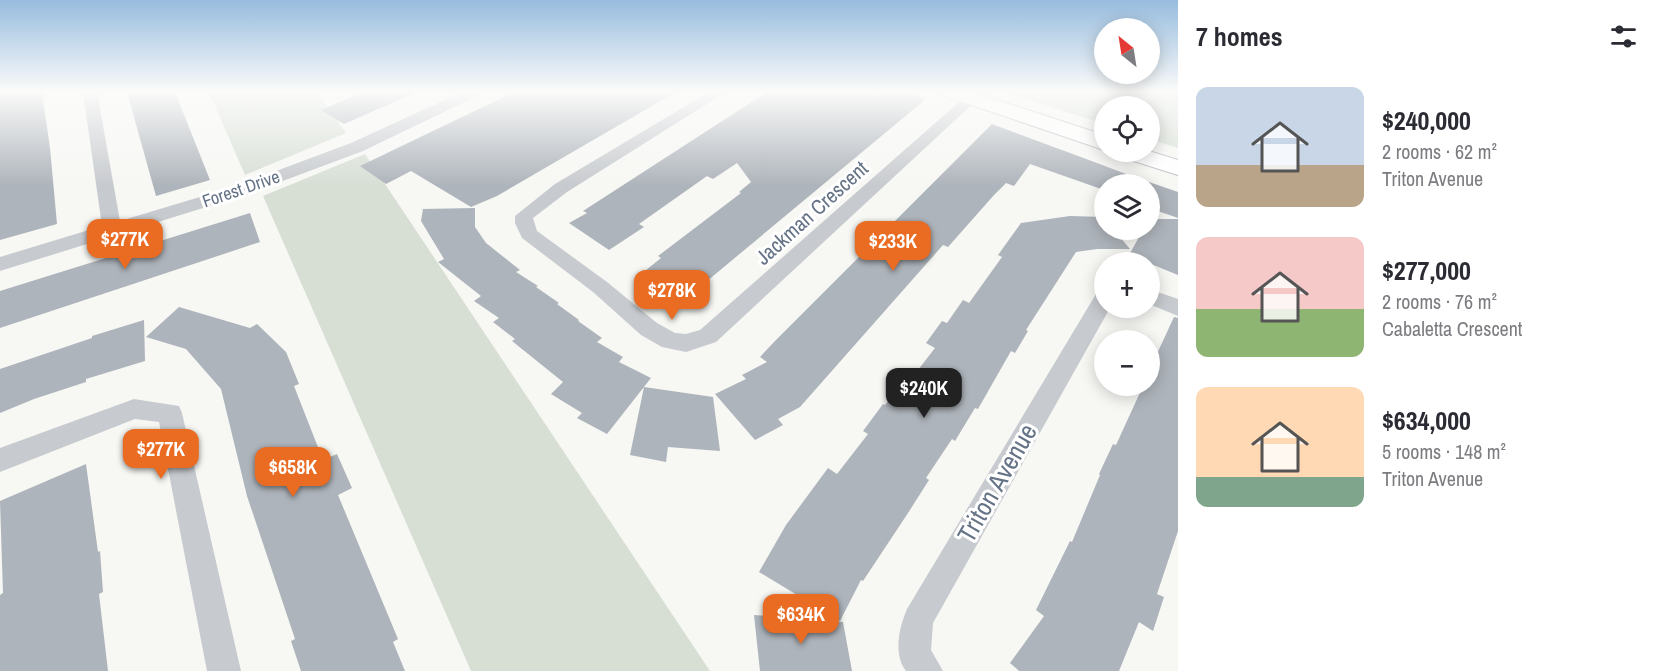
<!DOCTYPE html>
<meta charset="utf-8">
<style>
:root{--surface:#fff;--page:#f7f7f7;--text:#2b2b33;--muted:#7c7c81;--accent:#ea6b22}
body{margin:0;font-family:"Archivo Narrow",sans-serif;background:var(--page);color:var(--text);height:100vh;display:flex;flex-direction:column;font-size:22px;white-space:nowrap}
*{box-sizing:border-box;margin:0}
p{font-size:20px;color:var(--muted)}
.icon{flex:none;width:33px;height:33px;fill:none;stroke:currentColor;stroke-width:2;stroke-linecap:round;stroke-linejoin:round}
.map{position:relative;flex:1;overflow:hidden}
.side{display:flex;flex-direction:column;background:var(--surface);width:480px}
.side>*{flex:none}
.needle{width:39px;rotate:330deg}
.tools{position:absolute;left:1094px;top:18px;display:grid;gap:12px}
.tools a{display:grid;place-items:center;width:66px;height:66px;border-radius:50%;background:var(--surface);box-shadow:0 3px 15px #0003;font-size:30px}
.price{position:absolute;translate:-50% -51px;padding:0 14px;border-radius:12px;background:var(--accent);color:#fff;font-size:20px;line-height:39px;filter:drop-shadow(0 2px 3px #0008)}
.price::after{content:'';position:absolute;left:50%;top:36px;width:18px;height:14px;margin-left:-9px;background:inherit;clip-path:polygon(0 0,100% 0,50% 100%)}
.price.current{background:#222;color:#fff}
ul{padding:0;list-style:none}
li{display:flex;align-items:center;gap:18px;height:150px;padding:0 18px}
li span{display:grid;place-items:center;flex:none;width:168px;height:120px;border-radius:12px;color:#555}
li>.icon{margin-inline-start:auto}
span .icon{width:72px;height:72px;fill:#fffc;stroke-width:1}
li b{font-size:26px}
h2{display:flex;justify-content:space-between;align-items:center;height:72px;padding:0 18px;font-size:26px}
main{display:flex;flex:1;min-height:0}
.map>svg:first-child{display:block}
</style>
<main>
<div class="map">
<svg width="1178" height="671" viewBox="0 0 1178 671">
<rect width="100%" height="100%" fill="#f7f7f4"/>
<path fill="#d7dfd5" d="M209,92H317L346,133L245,175Z
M1005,92H1178V148L1149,139V106H1104V124Z
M365,154L710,671H471L263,196Z"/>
<path fill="#aeb4bb" d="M0,92H42L50,148L57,224L0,240Z
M127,92H175L210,180L156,196Z
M363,92H417L344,124L321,110Z
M514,92H676L497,196L471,207L411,171L386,184L360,166Z
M767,92H869L878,95L881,92H905L926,99L683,301L640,275L661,258L658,256L741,193L739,192L751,182L737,163L713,179L707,176L639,224L644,227L609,250L569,223L587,213L583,211Z
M992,124L1097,163L1147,182V184H1104V190L1030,164L1014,186L1006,183L994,195L948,247L943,245L800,407L778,419L783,425L755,440L715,394L746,379L742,375L767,362L760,357L775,341Z
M1149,182L1178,192V218L1149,208Z
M475,208V227L486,243L520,270L516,272L538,286L536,287L559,303L557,304L579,320L578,321L602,338L597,342L623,357L619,362L651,378L607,434L577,418L582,413L551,394L563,382L512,341L515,339L493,322L499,318L474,301L481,296L438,262L444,259L421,221L423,209Z
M250,213L260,242L0,328V291Z
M1070,216L1104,217V230H1114L1130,249H1097L1076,252L1026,330L1028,331L1015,353L1011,351L978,409L975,408L955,441L952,439L926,478L929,480L908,513L863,581L861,580L840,621L759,572L786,525L828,468L837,474L868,434L863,431L883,404L885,405L907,377L911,379L935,348L926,343L942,321L947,323L963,300L969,303L1002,257L998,255L1021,223Z
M1149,219H1178V275L1129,255L1143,230H1149Z
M179,307L250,328L257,324L286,352L299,384L294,386L323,460L337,454L352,488L338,495L398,639L393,642L405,671H301L291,641L295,639L247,496L221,389L186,349L146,337Z
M1174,317L1178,318V531L1157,594L1164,597L1153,631L1139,622L1119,671H1019L1010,663L1044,616L1036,610L1070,541L1072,542L1100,475L1099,474L1113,444L1116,445L1143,386H1149V371Z
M144,320L145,361L86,379V382L34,399L0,413V369L92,338V336Z
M644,387L713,397L720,451L668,447L666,462L630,455Z
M86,464L98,552L100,551L103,592L99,594L108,671H0V595L3,593L0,501Z
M754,615L843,622L852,671H760Z"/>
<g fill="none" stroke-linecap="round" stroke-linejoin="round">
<defs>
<path id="secondary" d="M942,92H972L1104,135V150L945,96Z
M1149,151L1178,160V175L1121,157L1117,152Z"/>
</defs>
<use href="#secondary" stroke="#b9bdc2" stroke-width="2"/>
<path fill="#c7cace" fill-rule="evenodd" d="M83,92H97L120,221L233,187L351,143L462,92H481L479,95L363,151L245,195L0,271V257L102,226Z
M709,92H726L567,192L533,218L537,231L607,282L657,323L675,333L686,334L700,330L967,95H977L979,98L716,342L686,352L662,347L641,335L593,292L522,238L515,223V216L555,184Z
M1149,289L1178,299V316L1149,304Z
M1104,291V308H1110L933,623L931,650L943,671H906C893,654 899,628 907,609L1096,294Z
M134,399L179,406L182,413L241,671H207L159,422L135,419L0,472V448Z"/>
<use href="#secondary" fill="#fff" fill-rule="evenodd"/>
</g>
<linearGradient id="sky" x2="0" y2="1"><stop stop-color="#97bcde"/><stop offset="0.49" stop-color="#fbfbfa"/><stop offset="1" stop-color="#fbfbfa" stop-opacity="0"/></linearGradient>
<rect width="1178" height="186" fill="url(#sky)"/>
<g text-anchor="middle" stroke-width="6" stroke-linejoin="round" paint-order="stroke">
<g font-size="18" fill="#657386" stroke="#fff">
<text transform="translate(241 189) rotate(-19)" y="6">Forest Drive</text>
</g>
<g font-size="21" fill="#657386" stroke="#fff">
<text transform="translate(812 213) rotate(-42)" y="7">Jackman Crescent</text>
</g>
<g font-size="26" fill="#657386" stroke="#fff">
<text transform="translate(997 483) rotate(-60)" y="9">Triton Avenue</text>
</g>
</g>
</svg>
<div class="tools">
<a><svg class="needle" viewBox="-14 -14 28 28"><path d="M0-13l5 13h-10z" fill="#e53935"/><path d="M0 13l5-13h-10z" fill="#7c7c81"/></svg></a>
<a><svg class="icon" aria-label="locate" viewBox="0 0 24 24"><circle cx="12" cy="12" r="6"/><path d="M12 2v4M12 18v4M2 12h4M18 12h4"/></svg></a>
<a><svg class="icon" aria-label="layers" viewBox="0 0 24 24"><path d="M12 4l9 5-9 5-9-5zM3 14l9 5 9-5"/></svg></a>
<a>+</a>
<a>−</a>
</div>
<b class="price" style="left:125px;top:270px">$277K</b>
<b class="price" style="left:893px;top:272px">$233K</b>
<b class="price" style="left:672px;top:321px">$278K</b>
<b class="price current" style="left:924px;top:419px">$240K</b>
<b class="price" style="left:161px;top:480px">$277K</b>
<b class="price" style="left:293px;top:498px">$658K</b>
<b class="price" style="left:801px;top:645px">$634K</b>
</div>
<section class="side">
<h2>7 homes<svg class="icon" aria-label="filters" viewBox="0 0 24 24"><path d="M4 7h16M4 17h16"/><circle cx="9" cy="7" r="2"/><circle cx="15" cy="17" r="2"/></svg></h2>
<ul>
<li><span style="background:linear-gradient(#c9d6e8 65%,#b9a48a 0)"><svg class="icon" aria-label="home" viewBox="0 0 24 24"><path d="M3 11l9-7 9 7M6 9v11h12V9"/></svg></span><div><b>$240,000</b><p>2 rooms · 62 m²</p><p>Triton Avenue</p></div></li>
<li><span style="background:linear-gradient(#f6c9c9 60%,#8fb573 0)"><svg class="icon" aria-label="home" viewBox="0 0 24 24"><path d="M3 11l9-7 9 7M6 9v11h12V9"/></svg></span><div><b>$277,000</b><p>2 rooms · 76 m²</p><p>Cabaletta Crescent</p></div></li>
<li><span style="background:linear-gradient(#ffd9b3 75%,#7fa58c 0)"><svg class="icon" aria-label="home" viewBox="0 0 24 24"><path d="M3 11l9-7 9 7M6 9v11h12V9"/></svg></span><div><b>$634,000</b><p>5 rooms · 148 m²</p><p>Triton Avenue</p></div></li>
</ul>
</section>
</main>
